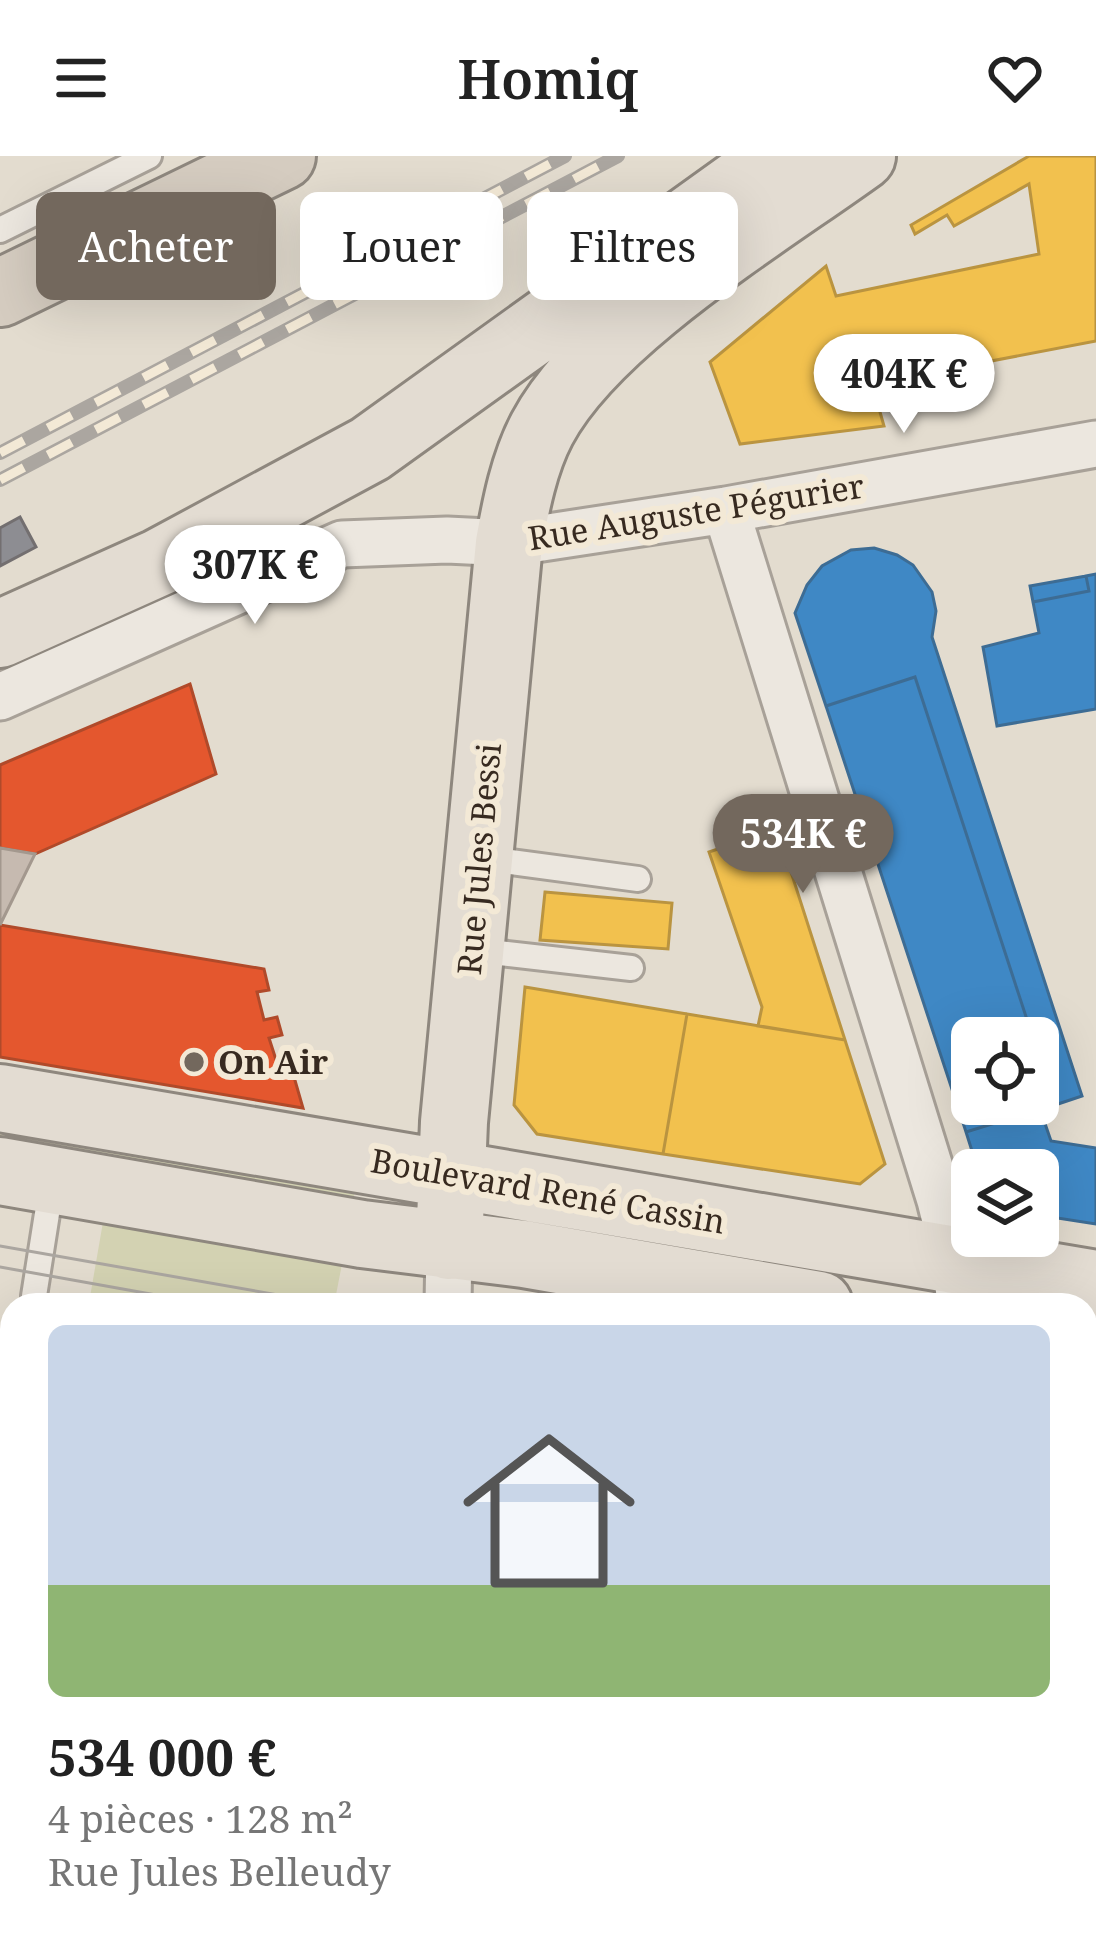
<!DOCTYPE html>
<html lang="fr">
<meta charset="utf-8">
<style>
:root{--surface:#fff;--page:#f2f2f2;--text:#222;--muted:#767676;--line:#e0e0e0;--accent:#73685d}
body{margin:0;font-family:"Noto Serif",serif;background:var(--page);color:var(--text);height:100vh;display:flex;flex-direction:column;font-size:45px;white-space:nowrap}
*{box-sizing:border-box;margin:0}
p{font-size:39px;color:var(--muted)}
.icon{flex:none;width:66px;height:66px;fill:none;stroke:currentColor;stroke-width:2;stroke-linecap:round;stroke-linejoin:round}
.map{position:relative;flex:1;overflow:hidden}
.sheet{position:absolute;left:0px;top:1137px;width:1098px;height:663px;display:flex;flex-direction:column;background:var(--surface);border-radius:36px 36px 0 0;box-shadow:0 12px 48px #0002}
.sheet>*{flex:none}
.hud{position:absolute;left:36px;top:36px;width:1026px;height:108px;display:flex;gap:24px}
.fabs{position:absolute;left:951px;top:861px;display:grid;gap:24px}
.fabs a{display:grid;place-items:center;width:108px;height:108px;border-radius:18px;background:var(--surface);box-shadow:0 12px 48px #0002;font-size:60px}
.price{position:absolute;translate:-50% -102px;padding:0 27px;border-radius:42px;background:#fff;color:#222;font-size:39px;line-height:78px;filter:drop-shadow(0 3px 6px #0008)}
.price::after{content:'';position:absolute;left:50%;top:72px;width:36px;height:27px;margin-left:-18px;background:inherit;clip-path:polygon(0 0,100% 0,50% 100%)}
.price.selected{background:var(--accent);color:#fff}
ul{padding:0;list-style:none}
li{display:grid;align-content:center;gap:24px;height:636px;padding:0 48px}
li+li{border-top:3px solid var(--line)}
li span{display:grid;place-items:center;height:372px;border-radius:18px;color:#555}
li>.icon{margin-inline-start:auto}
span .icon{width:216px;height:216px;fill:#fffc;stroke-width:1}
li b{font-size:51px}
.pill{padding:0 42px;border-radius:18px;background:var(--surface);box-shadow:0 12px 48px #0002;font-size:42px;line-height:108px}
.pill.selected{background:var(--accent);color:#fff}
header{display:flex;justify-content:space-between;align-items:center;height:156px;padding:0 48px;background:var(--surface);font-size:54px;font-weight:600}
.map>svg:first-child{display:block}
</style>
<header><svg class="icon" aria-label="menu" viewBox="0 0 24 24"><path d="M4 6h16M4 12h16M4 18h16"/></svg>Homiq<svg class="icon" aria-label="heart" viewBox="0 0 24 24"><path d="M12 20l-8-8c-3-5 5-10 8-4 3-6 11-1 8 4z"/></svg></header>
<div class="map">
<svg width="1096" height="1799" viewBox="0 0 1096 1799">
<rect width="100%" height="100%" fill="#e3dccf"/>
<path fill="#d3d2b2" d="M0,963L357,1023L353,1046L0,985Z
M103,1066L342,1108L334,1149H135L90,1141Z
M1086,1423L1096,1424V1799H0V1487L12,1481V1788H1086Z"/>
<path fill="#f2c14e" stroke="#ba9440" stroke-width="3" d="M1029,0H1096V185L918,219L922,239L878,249L884,270L740,288L710,206L826,110L836,140L1039,98L1029,28L954,70L947,59L915,78L911,69Z
M777,673L792,719L845,884L758,870L762,851L709,696Z
M545,736L672,747L668,793L540,784Z
M525,831L687,858L663,998L537,978L514,949Z
M687,858L845,884L885,1008L860,1028L663,998Z"/>
<path fill="#e4572e" stroke="#b04a2a" stroke-width="3" d="M190,528L216,618L35,698L0,692V609Z
M0,769L264,813L269,834L257,836L264,864L277,861L282,879L269,882L278,910L290,907L303,952L0,901Z"/>
<path fill="#3f88c5" stroke="#3d6c94" stroke-width="3" d="M874,392L897,399L913,409L932,436L936,455L932,481L1082,940L1055,949L1038,896V882H1033L915,521L826,550L795,457L807,429L822,410L851,394Z
M1096,418V553L997,570L983,491L1039,477L1033,446L1089,435L1086,420Z
M1086,420L1089,435L1033,446L1030,430Z
M915,521L1033,882H972V948H1038V896L1055,949L966,976L826,550Z
M1040,953L1051,985L1096,992V1068L1038,1059V1014H978L966,976Z"/>
<path fill="#8d8d92" stroke="#736f70" stroke-width="3" d="M20,361L36,391L0,410V372Z"/>
<g fill="none" stroke-linecap="round" stroke-linejoin="round">
<path stroke="#bac8be" stroke-width="87" d="M54,1799L56,1788"/>
</g>
<path fill="#c6bab0" stroke="#a3988e" stroke-width="3" d="M0,692L35,698L0,769Z
M1086,1433L1096,1434L1094,1575L1086,1574Z"/>
<g fill="none" stroke-linecap="round" stroke-linejoin="round">
<defs>
<path id="lane" d="M0,74L149,0
M480,702L638,723
M473,794L631,812
M36,1149L34,1140L52,1026
M1086,1390L1096,1391"/>
<path id="street" d="M726,354L940,1044L955,1104L959,1139L965,1149
M0,541L342,388L447,384L509,387L726,354L1096,288
M448,1149L449,1090
M0,1451L12,1445"/>
<path id="primary" d="M0,478L160,406L370,293L778,0
M0,942L1096,1128
M0,1015L362,1078L524,1098L819,1149
M449,1090L454,966L509,387C516,349 524,307 542,273C595,172 768,68 862,0
M1086,1195L1096,1197"/>
<path id="highway" d="M0,137L282,0"/>
</defs>
<use href="#lane" stroke="#a8a198" stroke-width="30"/>
<use href="#street" stroke="#a8a198" stroke-width="51"/>
<use href="#primary" stroke="#8e877e" stroke-width="72"/>
<use href="#highway" stroke="#8e877e" stroke-width="72"/>
<path stroke="#c4beb7" stroke-width="8" stroke-dasharray="9 6" stroke-linecap="butt" d="M66,1145L89,1149
M1086,1338L1096,1340
M1086,1618L1096,1620
M0,1645L12,1644
M1086,1766L1096,1755
M328,1788L333,1799
M19,1799C39,1787 65,1793 86,1799
M652,1799L658,1788
M1048,1799L1061,1788"/>
<use href="#lane" stroke="#ece7df" stroke-width="24"/>
<use href="#street" stroke="#ece7df" stroke-width="45"/>
<use href="#primary" stroke="#e3dcd2" stroke-width="66"/>
<use href="#highway" stroke="#d5ccc0" stroke-width="66"/>
<path stroke="#aba6a0" stroke-width="3" d="M0,1090L335,1149
M0,1111L212,1149
M1086,1275L1096,1277
M1086,1298L1096,1300"/>
<defs>
<path id="rail" d="M0,297L565,0
M0,324L618,0"/>
</defs>
<use href="#rail" stroke="#aba6a0" stroke-width="14"/>
<use href="#rail" stroke="#f3e9d6" stroke-width="9" stroke-dasharray="27" stroke-linecap="butt"/>
</g>
<circle fill="#73685d" stroke="#f3e9d6" stroke-width="4.5" cx="194" cy="906" r="12"/>
<g text-anchor="middle" stroke-width="12" stroke-linejoin="round" paint-order="stroke">
<g font-size="33" fill="#372a20" stroke="#f3e9d6">
<text transform="translate(696 356) rotate(-9)" y="12">Rue Auguste Pégurier</text>
<text transform="translate(479 703) rotate(-85)" y="12">Rue Jules Bessi</text>
<text transform="translate(548 1035) rotate(10)" y="12">Boulevard René Cassin</text>
</g>
<g font-size="33" font-weight="bold" fill="#372a20" stroke="#f3e9d6" text-anchor="start">
<text x="218" y="918">On Air</text>
</g>
</g>
</svg>
<div class="fabs">
<a><svg class="icon" aria-label="locate" viewBox="0 0 24 24"><circle cx="12" cy="12" r="6"/><path d="M12 2v4M12 18v4M2 12h4M18 12h4"/></svg></a>
<a><svg class="icon" aria-label="layers" viewBox="0 0 24 24"><path d="M12 4l9 5-9 5-9-5zM3 14l9 5 9-5"/></svg></a>
</div>
<b class="price" style="left:904px;top:280px">404K €</b>
<b class="price" style="left:255px;top:471px">307K €</b>
<b class="price selected" style="left:803px;top:740px">534K €</b>
<div class="hud">
<a class="pill selected">Acheter</a>
<a class="pill">Louer</a>
<a class="pill">Filtres</a>
</div>
<section class="sheet">
<ul>
<li><span style="background:linear-gradient(#c9d6e8 70%,#8fb573 0)"><svg class="icon" aria-label="home" viewBox="0 0 24 24"><path d="M3 11l9-7 9 7M6 9v11h12V9"/></svg></span><div><b>534 000 €</b><p>4 pièces · 128 m²</p><p>Rue Jules Belleudy</p></div></li>
</ul>
</section>
</div>
